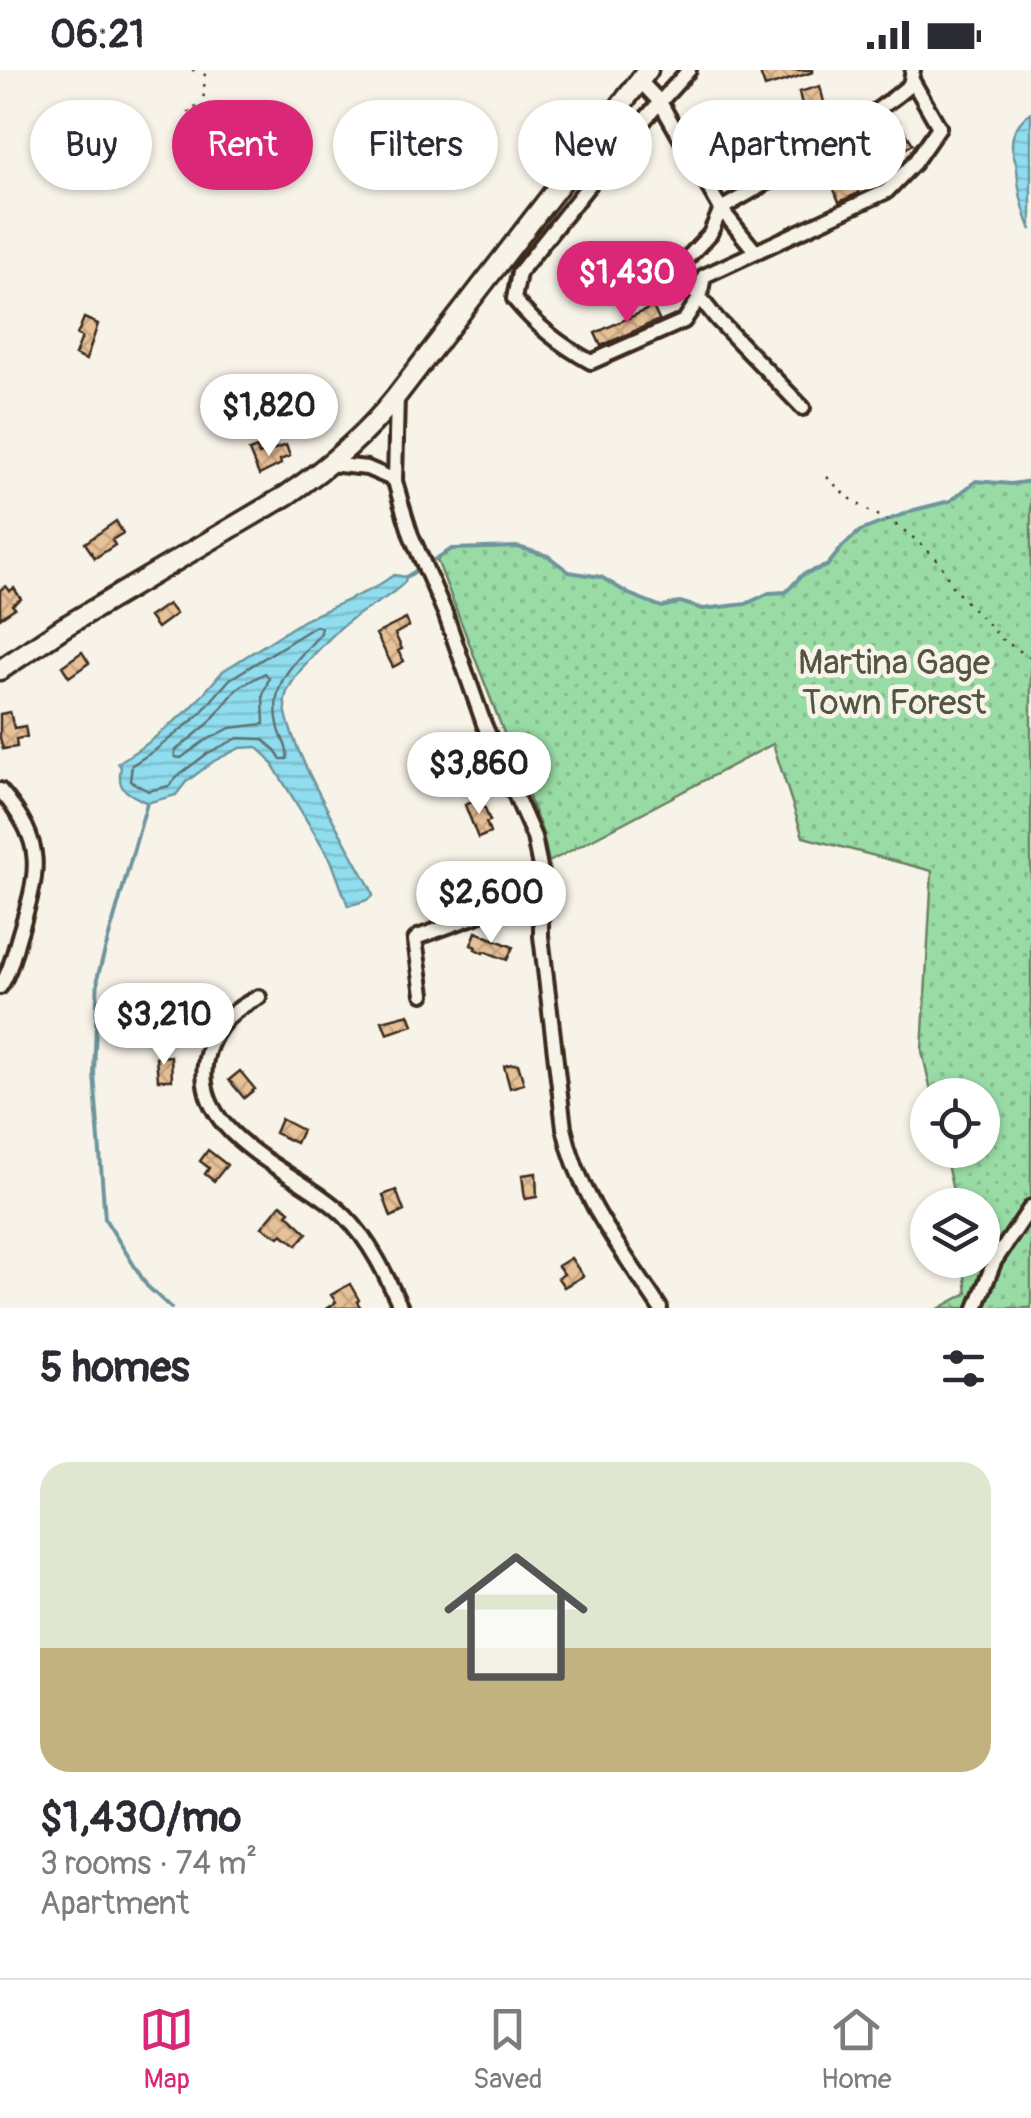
<!DOCTYPE html>
<meta charset="utf-8">
<style>
:root{--surface:#fff;--page:#f2f2f3;--text:#2b2b33;--muted:#7c7c81;--line:#e1e1e2;--accent:#db2777}
body{margin:0;font-family:Pangolin,sans-serif;background:var(--page);color:var(--text);height:100vh;display:flex;flex-direction:column;font-size:38px;white-space:nowrap}
*{box-sizing:border-box;margin:0}
p{font-size:32px;color:var(--muted)}
.icon{flex:none;width:55px;height:55px;fill:none;stroke:currentColor;stroke-width:2;stroke-linecap:round;stroke-linejoin:round}
.map{position:relative;height:1238px;overflow:hidden}
.side{display:flex;flex-direction:column;background:var(--surface);flex:1}
.side>*{flex:none}
.top-card{position:absolute;left:30px;top:30px;width:972px;height:90px;display:flex;gap:20px}
.buttons{position:absolute;left:910px;top:1008px;display:grid;gap:20px}
.buttons a{display:grid;place-items:center;width:90px;height:90px;border-radius:50%;background:var(--surface);box-shadow:0 2px 8px #0004;font-size:50px}
.price{position:absolute;translate:-50% -85px;padding:0 22px;border-radius:35px;background:#fff;color:#222;font-size:32px;line-height:65px;filter:drop-shadow(0 2px 5px #0008)}
.price::after{content:'';position:absolute;left:50%;top:60px;width:30px;height:22px;margin-left:-15px;background:inherit;clip-path:polygon(0 0,100% 0,50% 100%)}
.price.current{background:var(--accent);color:#fff}
ul{padding:0;list-style:none}
li{display:grid;align-content:center;gap:20px;height:530px;padding:0 40px}
li+li{border-top:2px solid var(--line)}
li span{display:grid;place-items:center;height:310px;border-radius:30px;color:#555}
li>.icon{margin-inline-start:auto}
span .icon{width:180px;height:180px;fill:#fffc;stroke-width:1}
li b{font-size:42px}
h2{display:flex;justify-content:space-between;align-items:center;height:120px;padding:0 40px;font-size:42px}
.chip{padding:0 35px;border-radius:45px;background:var(--surface);box-shadow:0 2px 8px #0004;font-size:35px;line-height:90px}
.chip.current{background:var(--accent);color:#fff}
.status{display:flex;justify-content:space-between;align-items:center;height:70px;padding:0 50px;background:var(--surface);direction:ltr}
.status svg{height:28px;fill:currentColor}
.menu{display:flex;justify-content:space-around;align-items:center;height:140px;border-top:2px solid var(--line);background:var(--surface);font-size:28px;color:var(--muted)}
.menu a{display:grid;justify-items:center;gap:5px}
.menu .current{color:var(--accent)}
.map>svg:first-child{display:block}
</style>
<div class="status"><b>06:21</b><svg viewBox="0 0 49 12"><path d="M0 12V9h3v3zM5 12V6h3v6zM10 12V3h3v9zM15 12V0h3v12zM26 1h20v11H26zM47 4h2v5h-2z"/></svg></div>
<div class="map">
<svg width="1031" height="1238" viewBox="0 0 1031 1238">
<defs>
<pattern id="grass-dots" width="8" height="8" patternUnits="userSpaceOnUse" patternTransform="scale(2.5)"><rect width="8" height="8" fill="#99dba5"/><path d="M2 2h.1M6 6h.1" fill="none" stroke="#85bc8e" stroke-width="1.8" stroke-linecap="round"/></pattern>
<pattern id="water-rules" width="6" height="5" patternUnits="userSpaceOnUse" patternTransform="scale(2.5)"><rect width="6" height="5" fill="#90ddf0"/><path d="M0 2.5h6" fill="none" stroke="#7dbecd"/></pattern>
<pattern id="building-cross-hatch" width="8" height="8" patternUnits="userSpaceOnUse" patternTransform="scale(2.5)"><rect width="8" height="8" fill="#e6c097"/><path d="M0 0l8 8M0 8l8-8" fill="none" stroke="#c6a582"/></pattern>
</defs>
<rect width="100%" height="100%" fill="#f7f3e8"/>
<filter id="ink" filterUnits="userSpaceOnUse"><feTurbulence type="fractalNoise" baseFrequency=".01" numOctaves="2"/><feDisplacementMap in="SourceGraphic" scale="20" xChannelSelector="R" yChannelSelector="G"/><feConvolveMatrix kernelMatrix="1 2 1 2 8 2 1 2 1" color-interpolation-filters="sRGB"/></filter>
<g filter="url(#ink)">
<path fill="url(#grass-dots)" stroke="#6a8262" stroke-width="2.5" d="M976,411L1011,414L1031,411V1238H940L967,1223L963,1190H982V1135H956L944,1080H982V1025H932L922,981L932,801L803,767L773,674L549,792L542,761L437,490L452,479L518,477L548,486L570,502L601,507L629,524L661,537L680,532L704,539L746,534L769,523L786,522L803,504L827,495L843,476L860,461L914,440L950,431Z"/>
<path fill="url(#water-rules)" stroke="#6e959c" stroke-width="2.5" d="M1031,42V160C1022,138 1018,121 1017,98C1017,92 1014,89 1013,82C1009,65 1018,52 1031,42Z
M394,505L406,507L405,512C385,533 356,541 336,562C322,576 288,609 285,629C281,666 351,781 371,819L373,826C362,834 359,832 348,836L331,790L268,687L257,677L240,678L214,691L186,712L176,725L147,733C128,722 116,722 121,697L118,693L148,673L191,638L223,601L304,550L374,518Z"/>
<g fill="none" stroke-linecap="round" stroke-linejoin="round">
<path stroke="#5d7272" stroke-width="2.5" d="M316,556L321,558V563C294,595 267,612 279,659C282,670 289,678 287,689H281L275,680L262,669L238,668L208,683L180,704L169,716L148,721L130,711L132,695L154,681L198,646L230,609Z
M265,603L269,608L263,625L264,654L230,658L203,672L181,688L175,687V681L208,654L238,618Z"/>
<path stroke="#6e959c" stroke-width="4" d="M406,507L452,479L518,477L548,486L569,502L601,507L629,524L662,537L680,532L703,539L746,534L769,523L786,522L803,504L827,496L843,476L860,461L914,440L950,431L976,411L1011,414L1031,411
M147,733L98,905L94,1004L105,1149L147,1216L171,1238"/>
</g>
<path fill="url(#building-cross-hatch)" stroke="#3b2a1e" stroke-width="2.5" d="M759,0H813V2L765,17Z
M820,16L829,53L801,60L804,69L784,75L776,51L804,43L799,22Z
M887,45L893,56L899,52L913,74L891,87L881,72L863,83L854,69Z
M847,93L859,123L839,132L827,101Z
M653,237L659,250L601,276L595,263Z
M84,248L98,254L86,290L75,285L82,267L77,265Z
M286,375L290,386L280,390L281,394L259,405L249,381L257,378L259,385Z
M116,451L123,463L112,470L115,475L95,488L85,473Z
M6,516L10,521L14,518L21,529L12,535L15,538L0,548V520Z
M168,534L176,544L157,558L149,547Z
M406,549L409,556L395,564L402,579L398,581L404,591L393,597L376,564Z
M82,582L89,593L69,607L62,596Z
M10,642L14,658L25,656L27,667L16,669L17,677L3,679L0,668V644Z
M481,728L490,751L486,752L490,763L478,768L465,735Z
M476,862L513,877L507,890L484,881L483,883L475,879L476,877L471,875Z
M409,944L413,955L387,964L382,951Z
M171,986L172,1010H158L156,987Z
M512,994H518L524,1014L510,1018L504,996Z
M240,1001L255,1019L244,1028L229,1010Z
M281,1049L302,1060L296,1073L275,1063Z
M208,1080L227,1095L214,1111L205,1104L209,1098L200,1091Z
M536,1103L537,1127L525,1129L522,1105Z
M396,1120L404,1141L391,1147L383,1125Z
M281,1134L290,1141L287,1144L307,1163L297,1175L282,1164L279,1167L262,1157Z
M571,1188L583,1206L564,1217L558,1208L564,1204L558,1196Z
M350,1214L359,1230L357,1232L361,1238H327L336,1232L331,1225Z"/>
<g fill="none" stroke-linecap="round" stroke-linejoin="round">
<defs>
<path id="minor" d="M912,10L939,57L914,93L887,121L704,206L700,227L684,251L591,292C560,275 536,256 514,229L519,203L604,96L660,32L721,139L818,83L895,27L910,15L913,0
M640,11L660,32L689,0
M755,181L721,139L710,164L677,199L717,249L803,338
M397,325L395,411L401,433L411,465L445,543L484,654L534,767L541,802V866L564,1058C579,1128 622,1180 660,1238
M330,394L367,398L395,410
M0,720C47,775 39,801 19,866C14,883 10,902 0,917
M423,924L415,870L418,867L542,822
M259,927C234,939 217,954 208,981C182,1066 298,1099 345,1146C371,1172 386,1205 401,1238
M976,1238L994,1192L1031,1137"/>
<path id="major" d="M0,600L64,557L287,425C328,397 364,367 395,328L648,0"/>
</defs>
<use href="#minor" stroke="#3b2a1e" stroke-width="20"/>
<use href="#major" stroke="#3b2a1e" stroke-width="25"/>
<path stroke="#3b2a1e" stroke-width="2.5" stroke-dasharray="2.5 8" stroke-linecap="butt" d="M192,0L202,1
M182,73L189,60V39L194,36L203,39L205,0
M827,407L844,424L867,440L890,451L909,464L939,491L953,518L1003,570L1031,588"/>
<use href="#minor" stroke="#f7f3e8" stroke-width="12"/>
<use href="#major" stroke="#f7f3e8" stroke-width="18"/>
</g>
</g>
<g text-anchor="middle" stroke-width="9" stroke-linejoin="round" paint-order="stroke">
<g font-size="35" fill="#525640" stroke="#f7f3e8">
<text x="894" y="604">Martina Gage<tspan x="894" dy="40">Town Forest</tspan></text>
</g>
</g>
</svg>
<div class="buttons">
<a><svg class="icon" aria-label="locate" viewBox="0 0 24 24"><circle cx="12" cy="12" r="6"/><path d="M12 2v4M12 18v4M2 12h4M18 12h4"/></svg></a>
<a><svg class="icon" aria-label="layers" viewBox="0 0 24 24"><path d="M12 4l9 5-9 5-9-5zM3 14l9 5 9-5"/></svg></a>
</div>
<b class="price current" style="left:627px;top:256px">$1,430</b>
<b class="price" style="left:269px;top:389px">$1,820</b>
<b class="price" style="left:479px;top:747px">$3,860</b>
<b class="price" style="left:491px;top:876px">$2,600</b>
<b class="price" style="left:164px;top:998px">$3,210</b>
<div class="top-card">
<a class="chip">Buy</a>
<a class="chip current">Rent</a>
<a class="chip">Filters</a>
<a class="chip">New</a>
<a class="chip">Apartment</a>
</div>
</div>
<section class="side">
<h2>5 homes<svg class="icon" aria-label="filters" viewBox="0 0 24 24"><path d="M4 7h16M4 17h16"/><circle cx="9" cy="7" r="2"/><circle cx="15" cy="17" r="2"/></svg></h2>
<ul>
<li><span style="background:linear-gradient(#dfe7d0 60%,#c2b280 0)"><svg class="icon" aria-label="home" viewBox="0 0 24 24"><path d="M3 11l9-7 9 7M6 9v11h12V9"/></svg></span><div><b>$1,430/mo</b><p>3 rooms · 74 m²</p><p>Apartment</p></div></li>
</ul>
</section>
<nav class="menu">
<a class="current"><svg class="icon" aria-label="map" viewBox="0 0 24 24"><path d="M3 6l6-2 6 2 6-2v14l-6 2-6-2-6 2zM9 4v14M15 6v14"/></svg>Map</a>
<a><svg class="icon" aria-label="saved" viewBox="0 0 24 24"><path d="M7 4h10v16l-5-4-5 4z"/></svg>Saved</a>
<a><svg class="icon" aria-label="home" viewBox="0 0 24 24"><path d="M3 11l9-7 9 7M6 9v11h12V9"/></svg>Home</a>
</nav>
